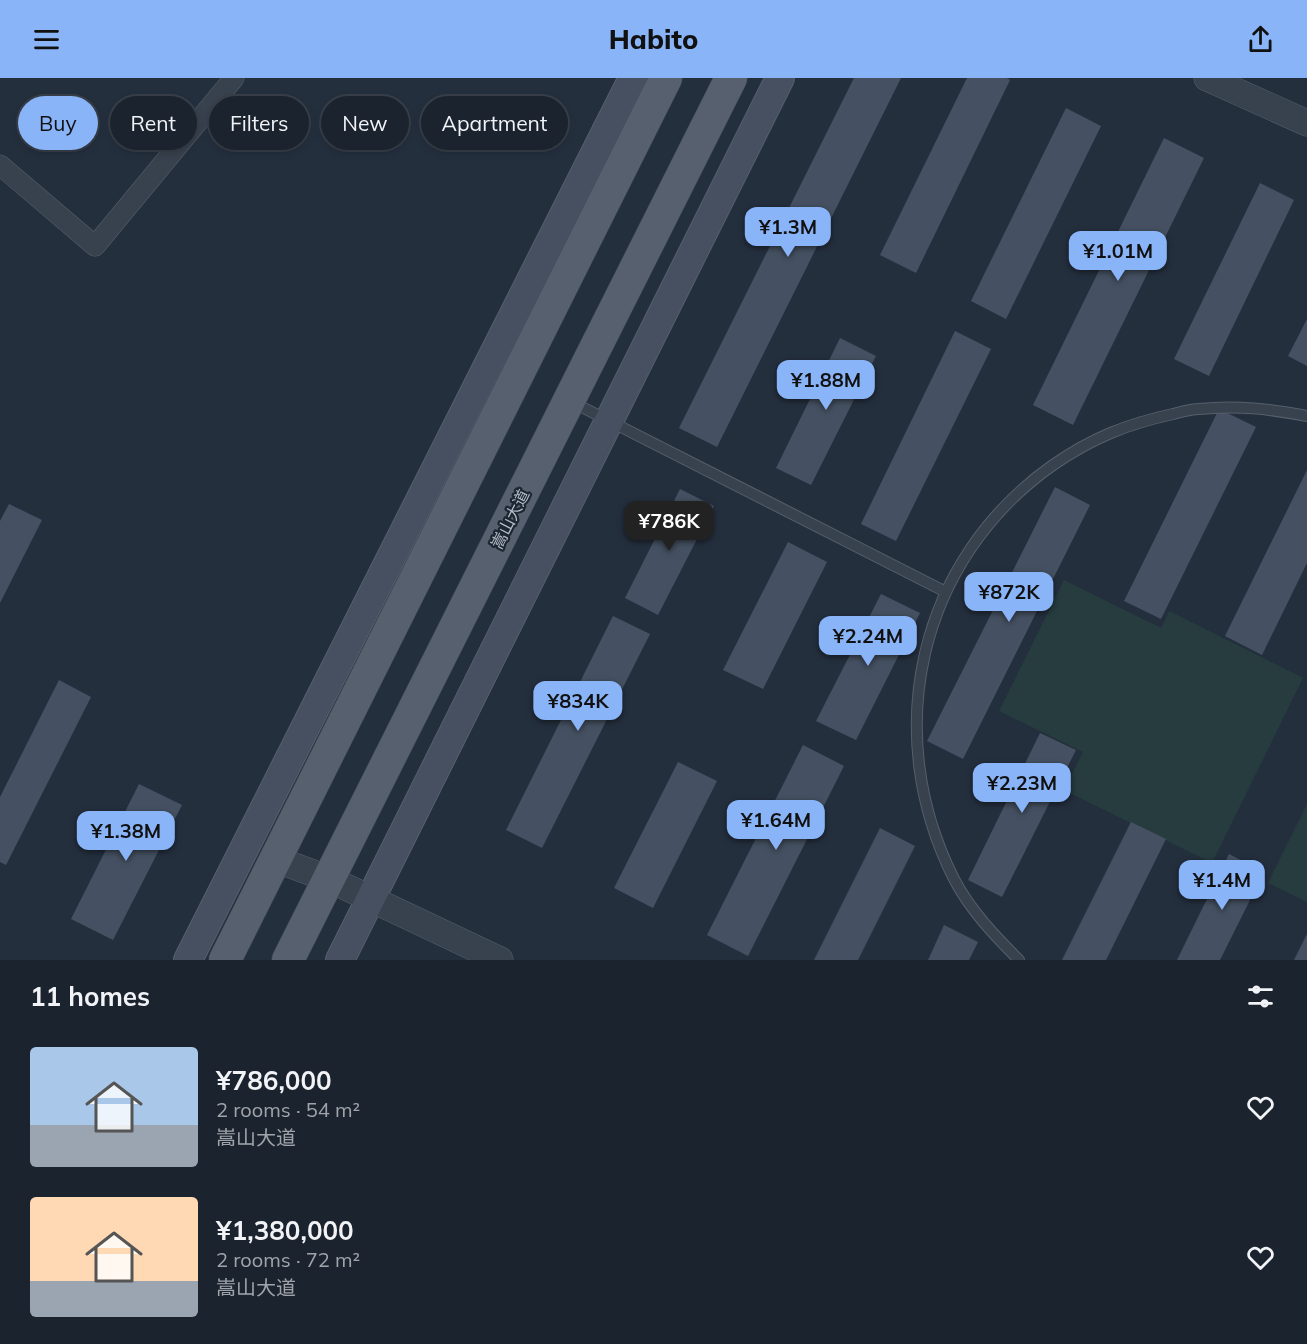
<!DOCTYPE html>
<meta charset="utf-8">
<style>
:root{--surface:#1b232e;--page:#282f3a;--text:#f1f3f6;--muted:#a0a4aa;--line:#39404a;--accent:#8ab4f8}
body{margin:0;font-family:Mulish,"Noto Sans SC",sans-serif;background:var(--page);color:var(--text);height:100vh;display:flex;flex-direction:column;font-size:22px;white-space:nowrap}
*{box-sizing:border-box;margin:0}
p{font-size:20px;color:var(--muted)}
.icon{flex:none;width:33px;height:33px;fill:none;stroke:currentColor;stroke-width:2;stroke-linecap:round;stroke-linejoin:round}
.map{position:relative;height:882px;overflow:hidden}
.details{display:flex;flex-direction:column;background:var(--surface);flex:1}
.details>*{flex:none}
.hud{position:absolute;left:18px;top:18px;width:600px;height:54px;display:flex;gap:12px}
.price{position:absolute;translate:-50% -51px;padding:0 14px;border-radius:12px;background:var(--accent);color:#111;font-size:20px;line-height:39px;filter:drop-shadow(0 2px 3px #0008)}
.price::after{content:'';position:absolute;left:50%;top:36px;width:18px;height:14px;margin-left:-9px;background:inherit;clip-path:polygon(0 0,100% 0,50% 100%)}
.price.on{background:#222;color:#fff}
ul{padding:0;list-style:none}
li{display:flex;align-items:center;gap:18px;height:150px;padding:0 30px}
li span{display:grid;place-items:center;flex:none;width:168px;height:120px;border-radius:6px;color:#555}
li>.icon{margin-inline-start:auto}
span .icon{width:72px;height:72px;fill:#fffc;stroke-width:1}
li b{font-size:26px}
h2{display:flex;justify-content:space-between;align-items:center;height:72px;padding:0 30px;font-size:26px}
.chip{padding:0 21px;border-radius:27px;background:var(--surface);box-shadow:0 3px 9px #0003,0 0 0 2px var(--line);font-size:21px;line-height:54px}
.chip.on{background:var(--accent);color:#111}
header{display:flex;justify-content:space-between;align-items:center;height:78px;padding:0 30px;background:var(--accent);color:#111;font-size:27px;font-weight:800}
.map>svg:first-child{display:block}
</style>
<header><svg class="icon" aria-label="menu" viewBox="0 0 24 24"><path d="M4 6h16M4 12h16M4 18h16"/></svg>Habito<svg class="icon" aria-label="share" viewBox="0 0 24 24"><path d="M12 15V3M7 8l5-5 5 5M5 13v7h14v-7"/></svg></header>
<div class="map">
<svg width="1307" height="882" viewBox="0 0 1307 882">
<rect width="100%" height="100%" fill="#242f3e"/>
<path fill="#263c3f" d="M1064,502L1161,550L1169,533L1303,600L1212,785L1064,712L1083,674L999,633Z
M1307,726V824L1268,805Z"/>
<path fill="#455162" d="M854,0H901L717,369L679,350Z
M967,0H1007L1010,2L916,195L880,177Z
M1066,30L1101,48L1006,241L971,223Z
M1164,60L1204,80L1073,347L1033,327Z
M1260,105L1294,122L1209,298L1174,281Z
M1307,241V288L1288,278Z
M955,253L991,271L896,463L861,446Z
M840,260L876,278L811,407L776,390Z
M1219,331L1256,349L1161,541L1124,523Z
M1307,392V485L1262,577L1225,558Z
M1055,409L1090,427L963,681L927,663Z
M680,411L714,428L658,537L625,520Z
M9,426L42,442L0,525V443Z
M788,464L827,484L763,611L723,592Z
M881,516L920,535L856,662L816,643Z
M613,538L650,556L542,770L506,752Z
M59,602L91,619L6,787L0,784V719Z
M1040,655L1076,672L1002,819L968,802Z
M803,667L844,688L748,878L707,857Z
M678,684L717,703L653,830L614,810Z
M139,706L182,727L113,862L71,841Z
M1131,744L1166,761L1106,882H1062Z
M880,750L915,768L858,882H814Z
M1229,776L1264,794L1220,882H1177Z
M944,847L978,864L969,882H928Z
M1307,856V882H1294Z"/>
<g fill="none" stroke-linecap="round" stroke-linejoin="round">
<defs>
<path id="service" d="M572,324L946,514
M1019,882C995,858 970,832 954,801C880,655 918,482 1053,387C1092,360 1127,346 1173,336C1181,334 1190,331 1199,331C1237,327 1270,331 1307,338"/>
<path id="minor" d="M0,87L95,168L234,0"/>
<path id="tertiary" d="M1207,0L1307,45
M275,781L329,801L500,882"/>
<path id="secondary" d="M188,882L633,0
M340,882L780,0"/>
<path id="primary" d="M225,882L666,0
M288,882L731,0"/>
</defs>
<use href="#service" stroke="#565f6c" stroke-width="12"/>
<use href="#minor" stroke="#565f6c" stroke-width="21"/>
<use href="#tertiary" stroke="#565f6c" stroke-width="27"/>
<use href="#secondary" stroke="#565f6c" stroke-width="30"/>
<use href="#primary" stroke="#414a57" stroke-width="33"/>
<use href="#service" stroke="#38414e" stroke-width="10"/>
<use href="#minor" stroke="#38414e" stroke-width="20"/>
<use href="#tertiary" stroke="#38414e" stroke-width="26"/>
<use href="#secondary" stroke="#465061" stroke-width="28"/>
<use href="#primary" stroke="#56606e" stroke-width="32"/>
</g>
<g text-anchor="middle" stroke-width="4.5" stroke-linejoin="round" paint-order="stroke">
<g font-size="16" fill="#b4bcc9" stroke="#1d2633">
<text transform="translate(510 441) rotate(-63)" y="6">嵩山大道</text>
</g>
</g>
</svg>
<b class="price" style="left:788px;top:180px">¥1.3M</b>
<b class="price" style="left:1118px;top:204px">¥1.01M</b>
<b class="price" style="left:826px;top:333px">¥1.88M</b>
<b class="price on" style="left:669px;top:474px">¥786K</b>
<b class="price" style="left:1009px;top:545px">¥872K</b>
<b class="price" style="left:868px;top:589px">¥2.24M</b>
<b class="price" style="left:578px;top:654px">¥834K</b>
<b class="price" style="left:1022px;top:736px">¥2.23M</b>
<b class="price" style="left:776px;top:773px">¥1.64M</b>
<b class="price" style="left:126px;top:784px">¥1.38M</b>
<b class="price" style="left:1222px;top:833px">¥1.4M</b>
<div class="hud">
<a class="chip on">Buy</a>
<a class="chip">Rent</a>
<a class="chip">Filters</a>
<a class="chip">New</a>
<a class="chip">Apartment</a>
</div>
</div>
<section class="details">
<h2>11 homes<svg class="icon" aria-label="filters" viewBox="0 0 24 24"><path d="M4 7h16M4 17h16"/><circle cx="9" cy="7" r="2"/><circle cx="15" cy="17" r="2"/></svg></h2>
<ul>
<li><span style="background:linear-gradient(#a9c7e8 65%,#9aa5b1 0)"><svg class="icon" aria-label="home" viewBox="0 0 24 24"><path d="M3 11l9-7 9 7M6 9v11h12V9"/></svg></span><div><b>¥786,000</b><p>2 rooms · 54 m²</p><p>嵩山大道</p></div><svg class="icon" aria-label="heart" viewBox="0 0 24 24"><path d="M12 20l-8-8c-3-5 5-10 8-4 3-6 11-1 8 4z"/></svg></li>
<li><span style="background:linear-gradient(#ffd9b3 70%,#9aa5b1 0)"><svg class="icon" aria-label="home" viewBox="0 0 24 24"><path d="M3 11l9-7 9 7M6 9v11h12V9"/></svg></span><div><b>¥1,380,000</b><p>2 rooms · 72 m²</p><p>嵩山大道</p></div><svg class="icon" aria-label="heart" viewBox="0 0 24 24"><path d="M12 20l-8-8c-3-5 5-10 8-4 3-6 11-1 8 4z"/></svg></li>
</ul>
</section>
